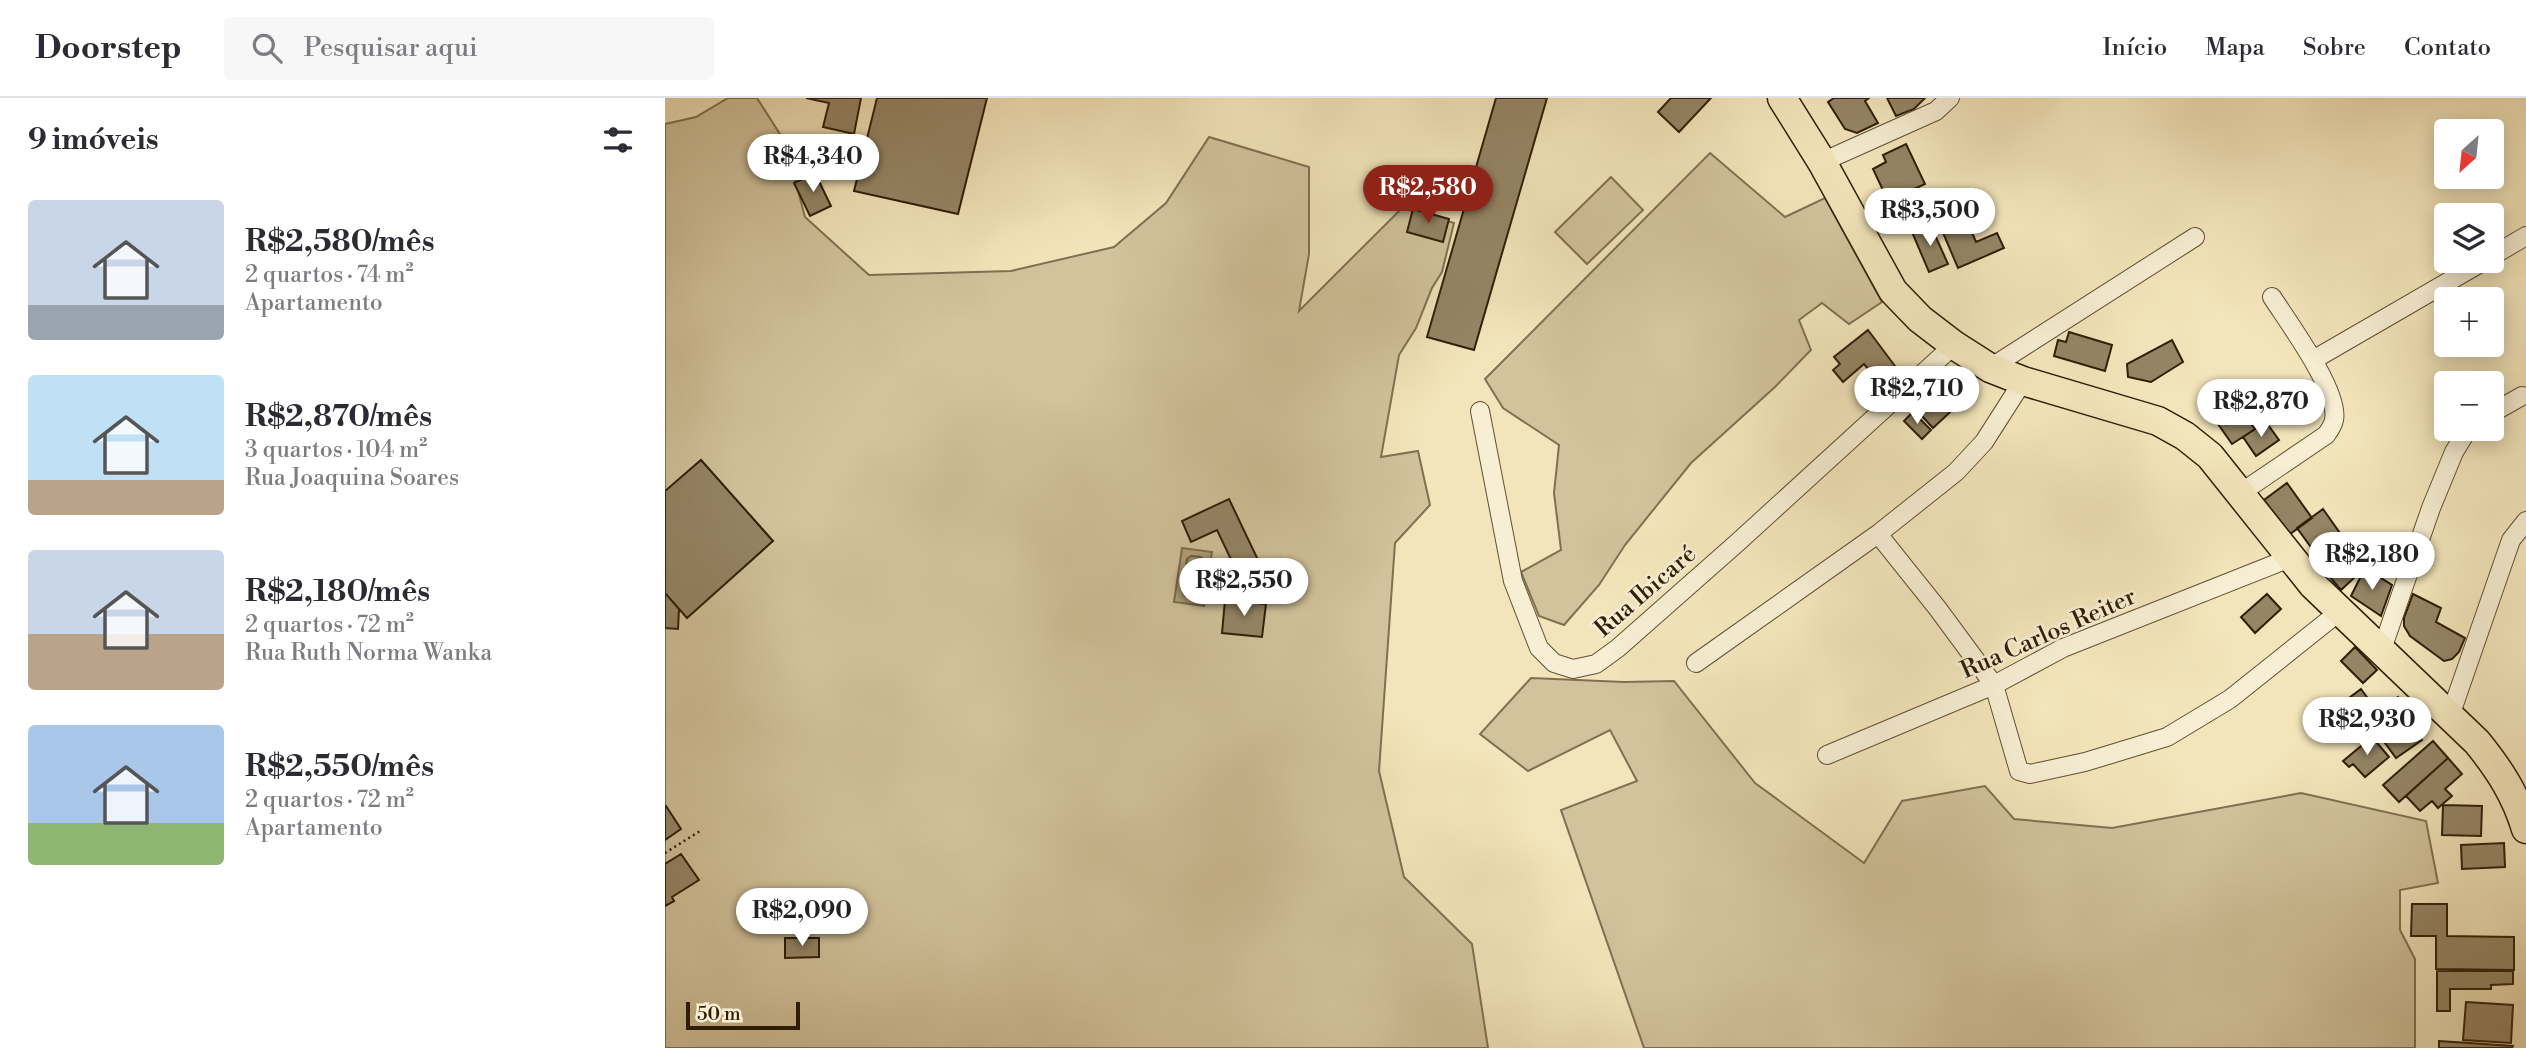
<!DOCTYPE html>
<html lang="pt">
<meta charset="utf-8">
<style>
:root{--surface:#fff;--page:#f7f7f7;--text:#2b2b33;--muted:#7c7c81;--line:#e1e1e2;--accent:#8f2418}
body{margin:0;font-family:"Libre Bodoni",serif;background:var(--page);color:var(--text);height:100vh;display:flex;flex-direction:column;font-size:26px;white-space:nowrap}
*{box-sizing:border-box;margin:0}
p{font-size:23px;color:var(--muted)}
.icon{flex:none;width:38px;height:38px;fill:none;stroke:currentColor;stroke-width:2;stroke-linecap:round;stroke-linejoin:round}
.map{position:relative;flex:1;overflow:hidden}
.panel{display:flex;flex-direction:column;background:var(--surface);width:665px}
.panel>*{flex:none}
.needle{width:46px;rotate:207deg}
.tools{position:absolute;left:1769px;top:21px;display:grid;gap:14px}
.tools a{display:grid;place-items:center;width:70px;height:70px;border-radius:7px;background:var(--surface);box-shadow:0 4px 18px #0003;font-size:35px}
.scale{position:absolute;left:21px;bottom:18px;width:114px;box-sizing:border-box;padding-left:7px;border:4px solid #2f1e07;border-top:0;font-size:19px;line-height:24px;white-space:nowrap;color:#2f1e07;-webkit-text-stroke:5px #f7eed3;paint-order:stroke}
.price{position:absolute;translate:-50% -60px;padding:0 16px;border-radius:24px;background:#fff;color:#222;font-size:23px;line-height:46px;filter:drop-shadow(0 2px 4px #0008)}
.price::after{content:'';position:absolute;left:50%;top:42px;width:21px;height:16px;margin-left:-10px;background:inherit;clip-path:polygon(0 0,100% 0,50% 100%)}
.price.selected{background:var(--accent);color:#fff}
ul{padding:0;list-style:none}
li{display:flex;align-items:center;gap:21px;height:175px;padding:0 28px}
li span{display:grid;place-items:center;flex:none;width:196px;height:140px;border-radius:7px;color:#555}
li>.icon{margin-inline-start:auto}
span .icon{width:84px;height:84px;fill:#fffc;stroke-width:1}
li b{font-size:30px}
h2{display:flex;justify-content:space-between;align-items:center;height:84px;padding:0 28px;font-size:30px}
header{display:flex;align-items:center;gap:42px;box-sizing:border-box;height:98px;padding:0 35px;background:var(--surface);border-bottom:2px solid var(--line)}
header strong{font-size:33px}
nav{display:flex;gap:38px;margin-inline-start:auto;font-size:24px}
.search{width:490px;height:63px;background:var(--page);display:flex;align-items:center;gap:18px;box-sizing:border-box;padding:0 24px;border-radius:7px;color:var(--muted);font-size:26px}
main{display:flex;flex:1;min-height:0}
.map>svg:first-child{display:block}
</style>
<header>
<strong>Doorstep</strong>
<div class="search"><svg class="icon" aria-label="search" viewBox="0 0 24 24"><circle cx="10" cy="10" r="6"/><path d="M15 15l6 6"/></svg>Pesquisar aqui</div>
<nav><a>Início</a><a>Mapa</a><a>Sobre</a><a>Contato</a></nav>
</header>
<main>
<section class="panel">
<h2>9 imóveis<svg class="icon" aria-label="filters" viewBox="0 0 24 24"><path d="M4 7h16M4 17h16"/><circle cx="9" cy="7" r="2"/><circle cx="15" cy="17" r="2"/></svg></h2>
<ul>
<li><span style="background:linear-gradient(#c9d6e8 75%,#9aa5b1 0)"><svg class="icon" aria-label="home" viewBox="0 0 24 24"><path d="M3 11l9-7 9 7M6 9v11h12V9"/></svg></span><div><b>R$2,580/mês</b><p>2 quartos · 74 m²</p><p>Apartamento</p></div></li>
<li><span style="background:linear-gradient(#bfe0f5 75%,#b9a48a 0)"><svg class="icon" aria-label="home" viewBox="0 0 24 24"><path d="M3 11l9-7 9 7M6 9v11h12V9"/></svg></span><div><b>R$2,870/mês</b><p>3 quartos · 104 m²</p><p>Rua Joaquina Soares</p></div></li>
<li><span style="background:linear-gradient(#c9d6e8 60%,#b9a48a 0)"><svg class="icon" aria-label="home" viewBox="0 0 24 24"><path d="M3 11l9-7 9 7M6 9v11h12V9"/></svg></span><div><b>R$2,180/mês</b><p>2 quartos · 72 m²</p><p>Rua Ruth Norma Wanka</p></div></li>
<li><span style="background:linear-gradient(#a9c7e8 70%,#8fb573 0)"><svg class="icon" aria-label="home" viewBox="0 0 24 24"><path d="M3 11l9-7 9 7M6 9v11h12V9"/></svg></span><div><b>R$2,550/mês</b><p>2 quartos · 72 m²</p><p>Apartamento</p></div></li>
</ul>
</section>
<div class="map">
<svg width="1861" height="950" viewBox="0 0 1861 950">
<rect width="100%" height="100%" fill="#f3e5bb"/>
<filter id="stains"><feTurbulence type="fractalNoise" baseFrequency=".00286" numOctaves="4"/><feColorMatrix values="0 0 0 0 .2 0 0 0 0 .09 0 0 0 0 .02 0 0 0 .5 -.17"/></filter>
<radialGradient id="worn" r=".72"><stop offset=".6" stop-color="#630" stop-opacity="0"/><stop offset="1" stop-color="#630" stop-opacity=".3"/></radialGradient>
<path fill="#d2c39c" stroke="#807052" stroke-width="2" d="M63,0H92L120,44L140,119L204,177L346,173L449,149L501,105L544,39L644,69V156L634,213L737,110L789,125L777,174L767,190L751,230L734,257L716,359L753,353L765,407L730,445L714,673L739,779L807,846L823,950H0V26L31,19Z
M1045,55L1120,119L1160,100L1217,204L1184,226L1157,205L1134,222L1146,252L1110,289L1026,365L960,447L934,487L899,527L874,518L856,474L896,452L889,395L894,347L838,310L820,281Z
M946,79L978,112L922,166L890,134Z
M866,580L959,584L1009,583L1090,685L1199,765L1237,703L1320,688L1349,721L1447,730L1636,695L1761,723L1773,785L1735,792V832L1750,861V950H979L896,712L972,683L945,632L863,673L815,636Z"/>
<path fill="#b0a17e" stroke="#7c6d4e" stroke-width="2" d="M517,450L547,454L539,508L509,504Z"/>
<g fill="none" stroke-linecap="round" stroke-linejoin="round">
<path stroke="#706042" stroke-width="2" d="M526,458L536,459L539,462L534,497L531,500L520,498L518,495L522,461Z"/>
</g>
<path fill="#958565" stroke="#2f1e07" stroke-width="2" d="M141,0H196L189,36L158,29L164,5Z
M212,0H322L293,116L189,93Z
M831,0H882L809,252L762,239Z
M1006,0H1046L1014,34L993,14Z
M1169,0H1204L1200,3L1213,25L1192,35L1180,31L1163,4Z
M1222,0H1260L1249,11L1231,18Z
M1241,46L1260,86L1223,103L1208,71L1221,64L1218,57Z
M150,75L166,108L145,118L129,85Z
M748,111L784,121L778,144L742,134Z
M1298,113L1311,144L1332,135L1339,150L1293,170L1273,123Z
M1265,126L1283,166L1264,174L1247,134Z
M1203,232L1230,268L1212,282L1199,266L1178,284L1168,272L1175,266L1169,259Z
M1404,234L1447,247L1440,273L1389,258L1393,242L1401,244Z
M1507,242L1518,264L1486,284L1463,279L1462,266Z
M1275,277L1298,302L1268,330L1245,305Z
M1569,292L1578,305L1549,324L1540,311Z
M1575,311L1590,331L1567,346L1553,326Z
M1248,314L1266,332L1257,341L1239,323Z
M1601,324L1614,342L1591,358L1578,339Z
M36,362L108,443L22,520L0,495V393Z
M1622,385L1647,420L1625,436L1599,402Z
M564,401L604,485L582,495L552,432L526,444L517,423Z
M1658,411L1682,445L1656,463L1632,430Z
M1671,458L1690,479L1676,492L1657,470Z
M1700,470L1727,487L1716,518L1686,498Z
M0,495L14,511L13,531L0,530Z
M1602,496L1616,511L1590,535L1576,519Z
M1748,496L1776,510L1771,524L1800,540L1794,554L1787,561L1779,563L1745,538L1739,528V520Z
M560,502L601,506L597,539L557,535Z
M1690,549L1712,572L1698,585L1676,563Z
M1696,591L1710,610L1674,637L1658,615L1674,603L1676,606Z
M1733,599L1745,616L1740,619L1757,642L1731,660L1715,638L1726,630L1713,613Z
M1707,639L1724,659L1700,679L1688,666L1684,669L1678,663Z
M1768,643L1783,660L1734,704L1718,687Z
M1783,660L1797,676L1780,691L1787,698L1773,710L1767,703L1755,713L1741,698Z
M1778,707L1817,708L1816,738L1777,737Z
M1,708L16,731L0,742V709Z
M1839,745L1840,769L1797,771L1796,747Z
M16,756L34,782L7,799L9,803L0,808V766Z
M1747,806H1782V838L1849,839V872L1771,871V838H1746Z
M120,840H154V859L120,860Z
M1772,873H1848V886L1826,887V891H1785V913H1772Z
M1801,904L1848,907L1846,945L1798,942Z
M1774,943L1848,948L1847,950H1774Z"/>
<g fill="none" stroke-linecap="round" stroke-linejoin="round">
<defs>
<path id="street" d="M1157,64L1271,13L1285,0
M1827,158L1861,138
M1648,262L1819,163
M1325,270L1530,139
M815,313L848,483L874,550L889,565L908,571L931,566L953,550L1072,445L1289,247
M1827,315L1857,298
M1574,396L1661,337C1664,333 1668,327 1669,322C1675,294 1623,224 1607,199
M1213,436L1273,511L1329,587L1354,673L1365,676L1420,664L1502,639L1565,601L1674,514
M1716,554L1766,410L1789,354L1803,331
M1031,565L1213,436L1291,374L1319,344L1358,283
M1785,618L1846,442L1861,423
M1162,657L1329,587L1398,550L1625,460"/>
<path id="primary" d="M1117,0L1157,64L1228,193L1255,221L1289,247L1325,270L1358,283L1493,323L1520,338L1545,358L1648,487L1812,644C1834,671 1851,697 1861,731"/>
</defs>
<use href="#street" stroke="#605034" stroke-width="20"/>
<use href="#primary" stroke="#2f1e07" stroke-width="31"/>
<path stroke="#2f1e07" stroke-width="2.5" stroke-dasharray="2 3.5" stroke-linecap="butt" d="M0,755L35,733"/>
<use href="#street" stroke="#f7eed3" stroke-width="18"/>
<use href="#primary" stroke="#f3e5bb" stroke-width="28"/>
</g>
<g text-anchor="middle" stroke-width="5" stroke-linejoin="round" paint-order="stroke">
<g font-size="24" fill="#2f1e07" stroke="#f7eed3">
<text transform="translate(980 493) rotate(-41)" y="8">Rua Ibicaré</text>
<text transform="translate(1383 535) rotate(-24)" y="8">Rua Carlos Reiter</text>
</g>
</g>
<rect width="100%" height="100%" filter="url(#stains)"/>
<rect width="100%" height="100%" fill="url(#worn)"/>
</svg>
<div class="tools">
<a><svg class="needle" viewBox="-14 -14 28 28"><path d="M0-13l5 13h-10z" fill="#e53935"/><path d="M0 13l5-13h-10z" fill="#7c7c81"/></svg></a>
<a><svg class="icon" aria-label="layers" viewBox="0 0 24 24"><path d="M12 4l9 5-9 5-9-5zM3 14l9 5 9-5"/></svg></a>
<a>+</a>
<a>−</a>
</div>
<div class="scale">50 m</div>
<b class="price" style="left:148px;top:96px">R$4,340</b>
<b class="price selected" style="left:763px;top:127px">R$2,580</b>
<b class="price" style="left:1265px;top:150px">R$3,500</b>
<b class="price" style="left:1252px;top:328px">R$2,710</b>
<b class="price" style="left:1596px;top:341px">R$2,870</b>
<b class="price" style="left:1707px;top:494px">R$2,180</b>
<b class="price" style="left:579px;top:520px">R$2,550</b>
<b class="price" style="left:1702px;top:659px">R$2,930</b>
<b class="price" style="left:137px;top:850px">R$2,090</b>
</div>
</main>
